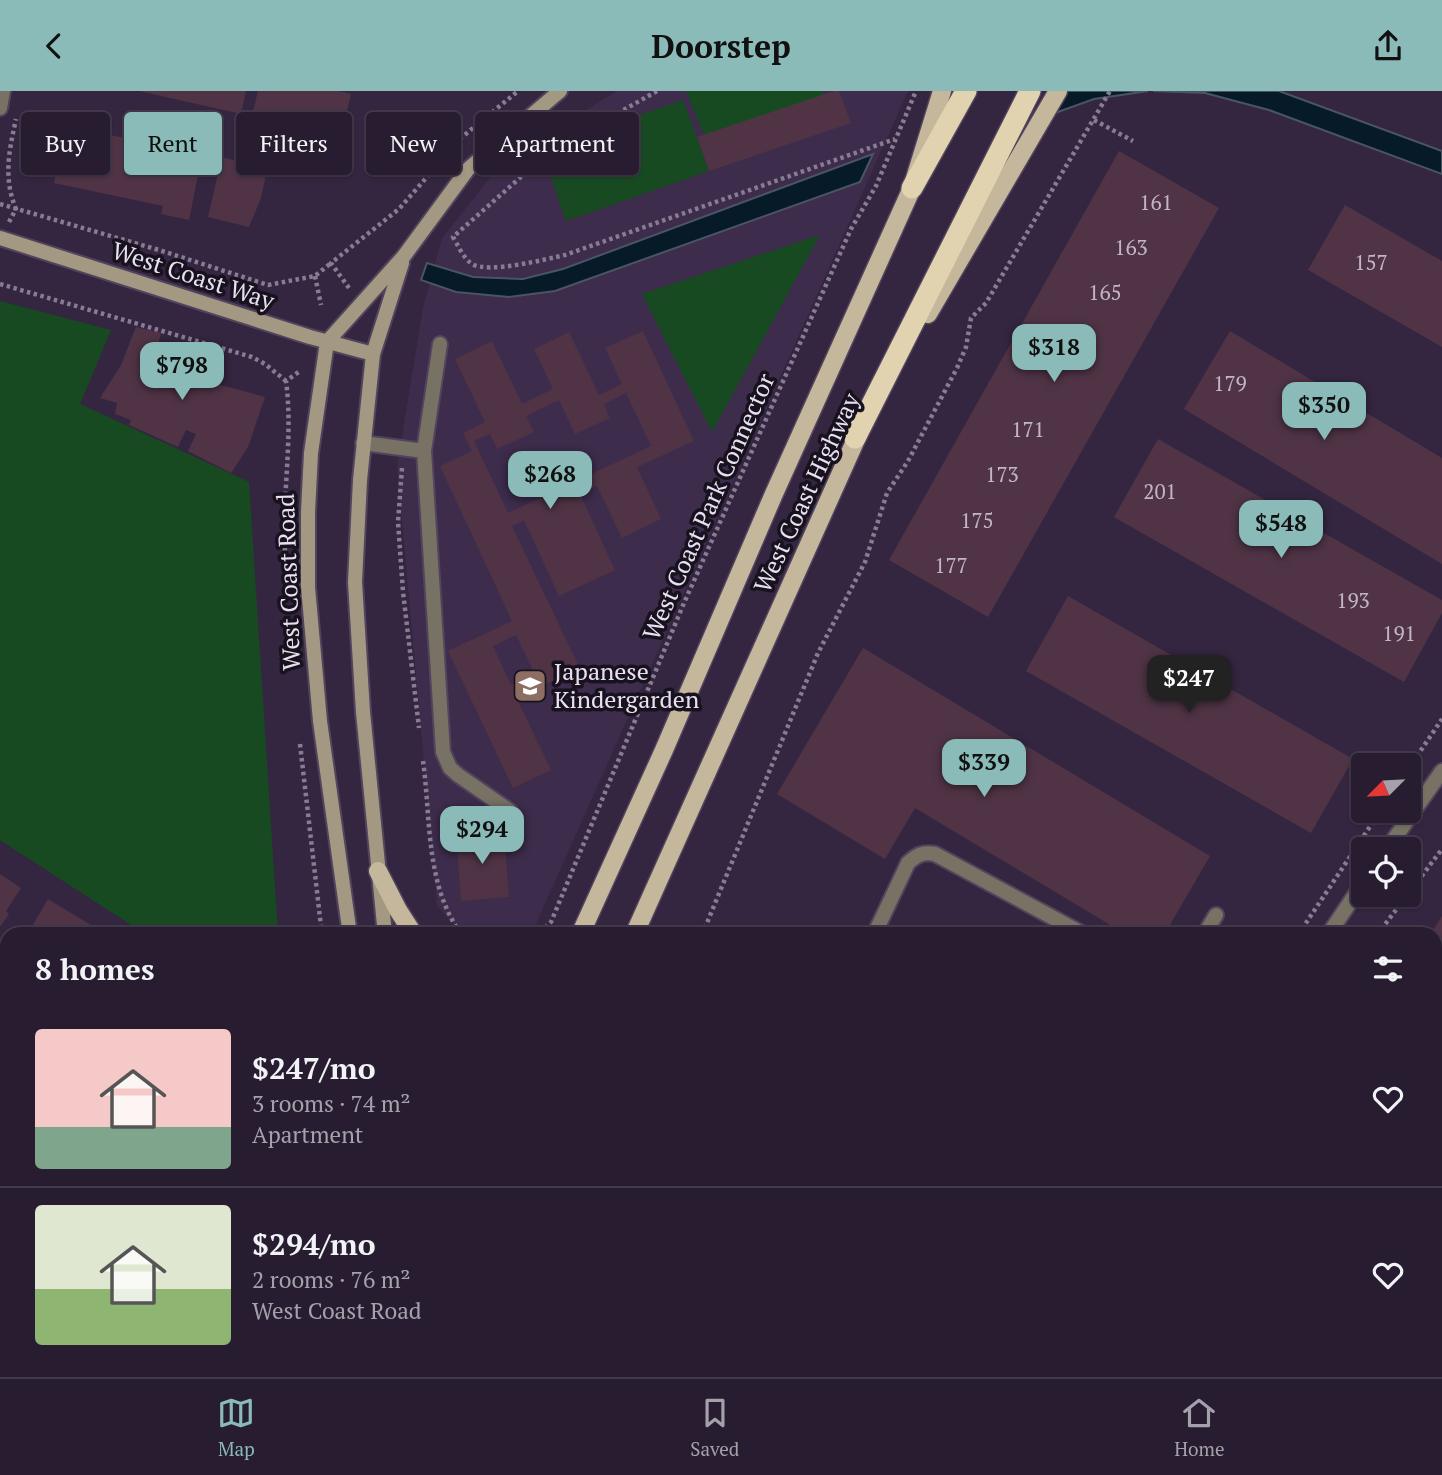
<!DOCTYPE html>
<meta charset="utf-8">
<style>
:root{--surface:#271c30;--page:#33293c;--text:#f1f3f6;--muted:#a4a1ab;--line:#433a4c;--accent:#8bbbb9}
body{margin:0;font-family:"PT Serif",serif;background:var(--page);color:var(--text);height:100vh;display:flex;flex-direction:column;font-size:26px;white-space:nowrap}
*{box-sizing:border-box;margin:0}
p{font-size:23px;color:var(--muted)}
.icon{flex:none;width:38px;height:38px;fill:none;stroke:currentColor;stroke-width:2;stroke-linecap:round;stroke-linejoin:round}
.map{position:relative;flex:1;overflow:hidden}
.sheet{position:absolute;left:0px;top:836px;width:1442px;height:450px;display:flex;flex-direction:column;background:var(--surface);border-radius:21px 21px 0 0;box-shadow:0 2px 5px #0004,0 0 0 2px var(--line)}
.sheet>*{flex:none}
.hud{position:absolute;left:21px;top:21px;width:700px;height:63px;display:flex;gap:14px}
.needle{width:46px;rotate:246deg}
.buttons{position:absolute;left:1351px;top:662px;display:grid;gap:14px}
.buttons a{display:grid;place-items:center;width:70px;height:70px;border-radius:7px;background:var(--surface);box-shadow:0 2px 5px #0004,0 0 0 2px var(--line);font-size:35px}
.price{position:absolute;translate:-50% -60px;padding:0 16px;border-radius:14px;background:var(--accent);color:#111;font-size:23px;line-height:46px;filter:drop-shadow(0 2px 4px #0008)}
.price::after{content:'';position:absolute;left:50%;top:42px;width:21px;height:16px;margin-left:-10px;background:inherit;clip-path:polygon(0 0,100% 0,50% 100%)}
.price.active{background:#222;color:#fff}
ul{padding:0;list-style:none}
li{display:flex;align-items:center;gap:21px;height:175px;padding:0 35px}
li+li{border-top:2px solid var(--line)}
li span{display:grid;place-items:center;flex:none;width:196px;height:140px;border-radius:7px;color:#555}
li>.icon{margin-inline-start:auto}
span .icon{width:84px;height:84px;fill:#fffc;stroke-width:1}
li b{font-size:30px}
h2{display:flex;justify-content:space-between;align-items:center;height:84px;padding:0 35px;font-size:30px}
.tag{padding:0 24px;border-radius:7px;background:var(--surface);box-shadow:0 2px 5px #0004,0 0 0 2px var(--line);font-size:24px;line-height:63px}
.tag.active{background:var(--accent);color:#111}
header{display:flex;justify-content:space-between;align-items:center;height:91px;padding:0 35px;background:var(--accent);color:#111;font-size:32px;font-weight:700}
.tabs{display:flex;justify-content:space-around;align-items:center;height:98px;border-top:2px solid var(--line);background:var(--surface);font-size:19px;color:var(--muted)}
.tabs a{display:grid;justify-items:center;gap:4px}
.tabs .active{color:var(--accent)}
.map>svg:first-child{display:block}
</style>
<header><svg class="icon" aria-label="back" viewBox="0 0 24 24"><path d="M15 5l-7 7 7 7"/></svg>Doorstep<svg class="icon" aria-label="share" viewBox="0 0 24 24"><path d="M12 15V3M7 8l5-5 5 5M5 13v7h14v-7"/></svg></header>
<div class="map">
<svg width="1442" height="1286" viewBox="0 0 1442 1286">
<rect width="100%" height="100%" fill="#342640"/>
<path fill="#3d2c4c" d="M617,0H908L535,835L515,843H463L437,815L397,375L423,217L442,147L505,68Z"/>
<path fill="#184a22" d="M686,0H822L824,4L708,53Z
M683,9L709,80L566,130L541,58Z
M820,144L712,341L642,203Z
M0,210L111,239L80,313L249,391L278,843H145L0,749Z
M0,1230L7,1235V1279H63L72,1286H0Z"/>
<path fill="#061a28" stroke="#4a5564" stroke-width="2" d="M1064,0H1148L1094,8L1055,22Z
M1153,0H1279L1442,60V83L1269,19L1205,2Z
M873,63L860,91L555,200L509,206L456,201L421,189L427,172L473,186L523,188L563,178Z"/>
<path fill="#503446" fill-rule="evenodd" d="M139,0H246L241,23Z
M258,0H338L351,3L337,63L248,41Z
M834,0H839L851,32L709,80L697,46Z
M66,35L174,57L175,53L203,59L189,129L161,123L163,115L54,92Z
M1119,60L1219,117L988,526L889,469Z
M222,66L267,79L261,107L249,136L208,126Z
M1345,114L1442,170V256L1308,179Z
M136,236L161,242L154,270L163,273L169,252L197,260L192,281L204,284L203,289L265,306L248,356L231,382L188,360L196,343L186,339L178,356L129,334L131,329L115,323L117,312L100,307L121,274Z
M643,240L694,350L637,376L661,428L622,447L597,395L580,403L615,479L559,505L524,429L512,435L580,578L516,606L551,679L513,697L448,560L512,530L440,375L472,360L463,342L485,331L455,268L492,250L522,313L553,298L534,258L569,241L599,304L622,293L605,257ZM626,302L651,355L508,422L474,350L490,343L497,358L534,341L526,325L559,309L575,343L610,327L604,313ZM516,544L535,583L511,594L493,555Z
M1230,240L1442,367V473L1184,318Z
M1158,348L1442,509V522L1404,591L1114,426Z
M1068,505L1353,668L1311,742L1026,580Z
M863,557L1210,765L1164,844H1127L915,717L885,768L777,703Z
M504,740L509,806L461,810L456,743Z
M0,783L21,797L6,820L9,823L0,836Z
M48,808L99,839L96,844H27Z
M1442,825V878L1435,873V844H1430Z
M1442,896V956L1435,952V907Z
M2,908L7,911V1002L0,998V911Z
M1442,1199V1286H1400L1392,1279H1435V1208Z
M191,1279H268L264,1286H196L190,1282Z
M557,1279H592L608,1286H554Z
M1141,1279H1271L1281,1286H1143Z"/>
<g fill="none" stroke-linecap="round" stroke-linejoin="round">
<defs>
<path id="lane" d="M440,253L424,360L443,661L450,677L458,684L510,720
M363,352L424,360
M874,844L908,772C918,763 923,761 935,763L1085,844
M1204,844L1216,824
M1435,959L1442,964
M1435,1186L1442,1177
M345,1279V1286
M1130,1279L1132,1286
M1315,1279L1325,1286
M1357,1286L1362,1279"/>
<path id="street" d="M0,17L3,0
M1387,758L1442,680
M1328,844L1363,792
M1435,1073L1442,1079
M0,1120L7,1109
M0,1191L7,1196
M115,1279L124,1286
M771,1279L783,1286
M869,1279L880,1286
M1027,1286L1031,1279"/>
<path id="secondary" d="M0,147L310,246L373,263
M350,844L320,630L308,496V421L311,362L327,251L404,165L468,78L560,0
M385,844L363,621L355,491L360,389L373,263L402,172"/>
<path id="primary" d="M928,223L1058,0
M378,780L398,819L414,844
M580,844L664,659L773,405L912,97L942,0
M634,844L862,335
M390,1286L393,1279
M451,1286L454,1279"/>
<path id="highway" d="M912,97L966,0
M855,347L1030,0"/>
</defs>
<use href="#lane" stroke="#51445c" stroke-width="18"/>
<use href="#street" stroke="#51445c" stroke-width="18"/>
<use href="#secondary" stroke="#51445c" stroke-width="18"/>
<use href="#primary" stroke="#51445c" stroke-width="21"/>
<use href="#highway" stroke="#51445c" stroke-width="24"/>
<path stroke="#877c92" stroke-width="4.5" stroke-dasharray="3.5 3.5" stroke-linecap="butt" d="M657,0L548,62L453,146C458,154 463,167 472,173C489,183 546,168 565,164L895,48
M1094,29L1133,50
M0,113L159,159L268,194L315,185L331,172
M9,131L16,118C3,87 9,60 16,28
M315,185L321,214
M0,193L252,266L265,273L286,290
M349,197L331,172L399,118L461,47L518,0
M402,377L398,431L403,501L419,637
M286,474C280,412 294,350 286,290L300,280
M300,653L322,844
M423,670C431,727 425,795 462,844
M1409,677L1442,628
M1409,802L1442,758
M533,844L544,838L551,831L684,512L851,138L876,95L916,0
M702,844L818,562L865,471L887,402L908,370L957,277L966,256L971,227L986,212L1110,0
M1298,844L1381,719
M1377,844L1408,803
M1435,1028L1442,1035
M1435,1124L1442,1130
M0,1222L7,1227
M72,1279L81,1286
M153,1279L162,1286
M723,1279L734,1286
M919,1279L932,1286
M985,1286L990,1279
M1083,1286L1087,1279"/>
<use href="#lane" stroke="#787265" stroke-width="14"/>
<use href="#street" stroke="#787265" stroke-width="14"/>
<use href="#secondary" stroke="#a39983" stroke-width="14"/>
<use href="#primary" stroke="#c4b79b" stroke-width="18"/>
<use href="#highway" stroke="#e2d3b0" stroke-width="21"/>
</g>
<defs>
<symbol id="school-square" viewBox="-11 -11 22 22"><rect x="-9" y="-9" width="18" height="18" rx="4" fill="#8d6e63" stroke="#18121e"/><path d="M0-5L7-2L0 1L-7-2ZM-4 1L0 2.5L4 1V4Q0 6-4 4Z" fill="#fff"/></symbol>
</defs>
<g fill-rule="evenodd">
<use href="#school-square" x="511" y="576" width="38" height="38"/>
</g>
<g text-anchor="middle" stroke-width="7" stroke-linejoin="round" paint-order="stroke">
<g font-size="21" fill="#c2b5c6">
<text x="1156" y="119">161</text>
<text x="1131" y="164">163</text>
<text x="1371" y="179">157</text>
<text x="1105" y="209">165</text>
<text x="1230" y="300">179</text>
<text x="1028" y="346">171</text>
<text x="1002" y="391">173</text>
<text x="1160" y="408">201</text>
<text x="977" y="437">175</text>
<text x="951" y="482">177</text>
<text x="1353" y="517">193</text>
<text x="1399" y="550">191</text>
</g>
<g font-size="24" fill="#e8e0f1" stroke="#18121e">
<text transform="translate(193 185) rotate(18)" y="8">West Coast Way</text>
<text transform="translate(807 402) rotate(-65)" y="8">West Coast Highway</text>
<text transform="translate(709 416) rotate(-66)" y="8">West Coast Park Connector</text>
<text transform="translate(289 491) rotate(-92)" y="8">West Coast Road</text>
</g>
<g font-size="24" fill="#e8e0f1" stroke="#18121e" text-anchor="start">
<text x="554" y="589">Japanese<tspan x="554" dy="28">Kindergarden</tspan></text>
</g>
</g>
</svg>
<div class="buttons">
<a><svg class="needle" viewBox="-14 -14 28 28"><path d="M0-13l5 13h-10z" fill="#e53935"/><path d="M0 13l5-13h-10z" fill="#a4a1ab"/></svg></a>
<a><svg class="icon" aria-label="locate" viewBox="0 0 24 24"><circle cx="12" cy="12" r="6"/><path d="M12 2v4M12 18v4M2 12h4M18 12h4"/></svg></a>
</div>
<b class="price" style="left:1054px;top:293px">$318</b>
<b class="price" style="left:182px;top:311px">$798</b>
<b class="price" style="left:1324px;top:351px">$350</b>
<b class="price" style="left:550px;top:420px">$268</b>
<b class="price" style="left:1281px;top:469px">$548</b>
<b class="price active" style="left:1189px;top:624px">$247</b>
<b class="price" style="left:984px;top:708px">$339</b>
<b class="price" style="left:482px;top:775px">$294</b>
<div class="hud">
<a class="tag">Buy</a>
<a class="tag active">Rent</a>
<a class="tag">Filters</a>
<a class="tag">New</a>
<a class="tag">Apartment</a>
</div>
<section class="sheet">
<h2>8 homes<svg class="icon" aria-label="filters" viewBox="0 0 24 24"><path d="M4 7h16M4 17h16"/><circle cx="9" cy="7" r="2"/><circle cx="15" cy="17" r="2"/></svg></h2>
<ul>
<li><span style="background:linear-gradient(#f6c9c9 70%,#7fa58c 0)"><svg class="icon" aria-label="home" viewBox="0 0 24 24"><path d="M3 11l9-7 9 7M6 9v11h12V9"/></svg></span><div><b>$247/mo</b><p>3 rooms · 74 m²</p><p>Apartment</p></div><svg class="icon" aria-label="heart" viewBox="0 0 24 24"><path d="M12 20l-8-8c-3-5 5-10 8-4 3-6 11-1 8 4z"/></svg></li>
<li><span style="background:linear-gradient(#dfe7d0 60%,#8fb573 0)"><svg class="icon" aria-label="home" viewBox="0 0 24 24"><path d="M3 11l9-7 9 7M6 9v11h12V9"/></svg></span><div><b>$294/mo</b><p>2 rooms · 76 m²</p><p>West Coast Road</p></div><svg class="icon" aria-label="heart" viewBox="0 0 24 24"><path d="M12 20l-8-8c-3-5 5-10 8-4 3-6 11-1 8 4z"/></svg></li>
</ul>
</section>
</div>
<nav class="tabs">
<a class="active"><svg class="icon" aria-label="map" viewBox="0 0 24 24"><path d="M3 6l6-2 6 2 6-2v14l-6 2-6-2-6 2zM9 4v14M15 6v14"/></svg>Map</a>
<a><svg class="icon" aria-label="saved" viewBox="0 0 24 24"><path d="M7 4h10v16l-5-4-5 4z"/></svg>Saved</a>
<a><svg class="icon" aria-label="home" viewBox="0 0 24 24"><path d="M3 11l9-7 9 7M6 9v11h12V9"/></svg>Home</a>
</nav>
